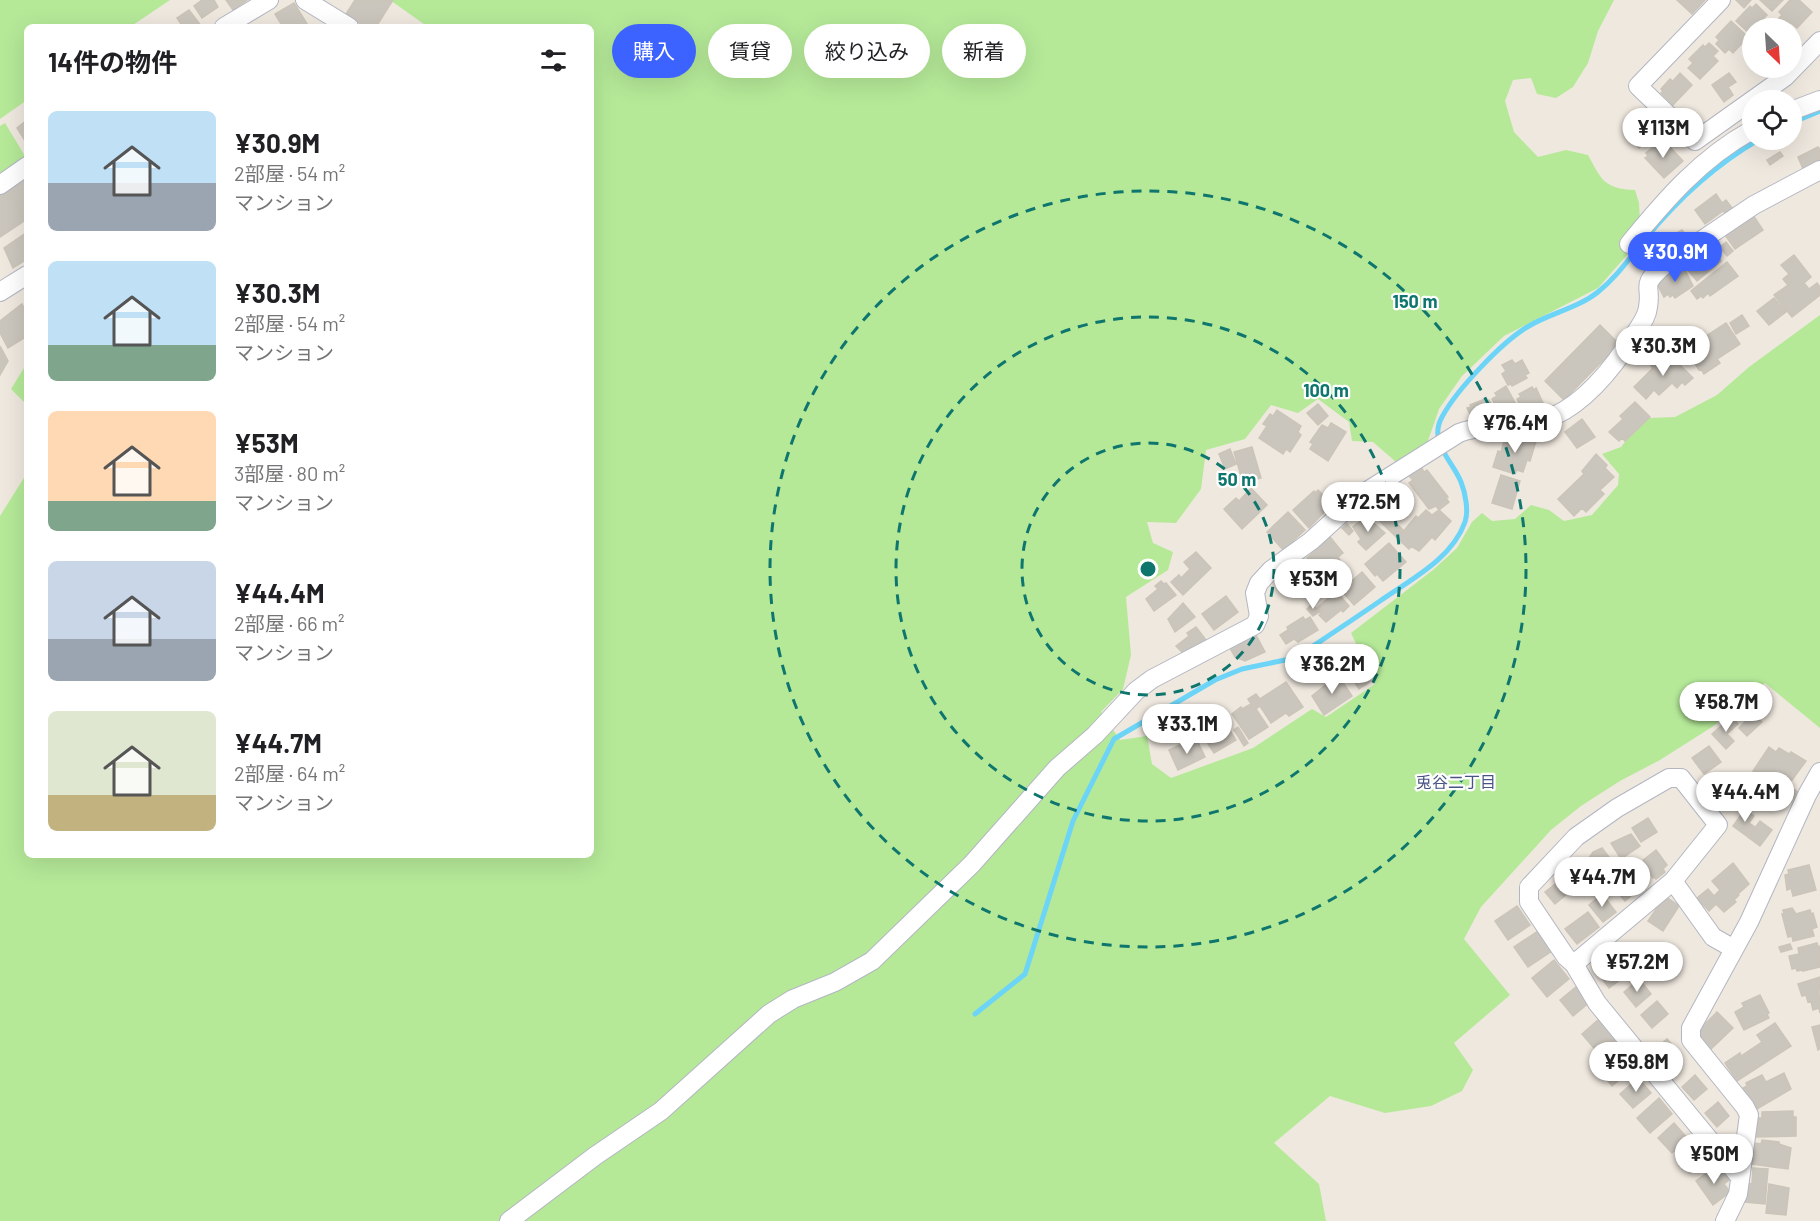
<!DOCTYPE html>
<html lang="ja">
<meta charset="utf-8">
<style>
:root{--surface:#fff;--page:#f2f2f2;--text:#202124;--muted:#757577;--accent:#3c63ff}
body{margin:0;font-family:Barlow,"Noto Sans JP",sans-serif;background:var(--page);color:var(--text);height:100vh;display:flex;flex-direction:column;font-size:22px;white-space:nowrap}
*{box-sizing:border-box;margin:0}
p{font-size:20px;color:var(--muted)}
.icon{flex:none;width:33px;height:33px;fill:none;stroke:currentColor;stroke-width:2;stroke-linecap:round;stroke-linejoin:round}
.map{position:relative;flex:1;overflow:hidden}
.side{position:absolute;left:24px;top:24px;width:570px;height:834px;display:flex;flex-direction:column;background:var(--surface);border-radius:9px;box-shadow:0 6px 24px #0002}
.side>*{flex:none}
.hud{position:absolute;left:612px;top:24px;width:570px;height:54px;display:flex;gap:12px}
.needle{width:39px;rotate:155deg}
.buttons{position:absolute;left:1742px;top:18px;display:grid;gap:12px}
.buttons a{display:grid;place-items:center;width:60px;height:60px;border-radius:50%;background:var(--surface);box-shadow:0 6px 24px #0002;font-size:30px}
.price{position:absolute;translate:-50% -51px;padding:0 14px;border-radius:21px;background:#fff;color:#222;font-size:20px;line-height:39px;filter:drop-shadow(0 2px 3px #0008)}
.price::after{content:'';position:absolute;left:50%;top:36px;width:18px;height:14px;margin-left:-9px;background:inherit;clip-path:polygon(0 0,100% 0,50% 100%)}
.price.on{background:var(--accent);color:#fff}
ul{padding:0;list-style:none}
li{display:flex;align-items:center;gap:18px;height:150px;padding:0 24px}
li span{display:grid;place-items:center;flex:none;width:168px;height:120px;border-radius:9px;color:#555}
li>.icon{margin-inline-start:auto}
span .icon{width:72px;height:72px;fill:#fffc;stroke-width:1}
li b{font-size:26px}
h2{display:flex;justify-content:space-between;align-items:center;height:72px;padding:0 24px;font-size:26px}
.tag{padding:0 21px;border-radius:27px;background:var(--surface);box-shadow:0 6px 24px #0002;font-size:21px;line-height:54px}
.tag.on{background:var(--accent);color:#fff}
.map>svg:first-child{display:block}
</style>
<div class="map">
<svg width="1820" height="1221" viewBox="0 0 1820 1221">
<rect width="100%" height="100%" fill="#efe8df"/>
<path fill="#b5e998" d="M0,0H170L130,27H27V100L0,119Z
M390,0H1614L1598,31L1588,63L1573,87L1556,98L1537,94L1531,78L1513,80L1505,101L1514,132L1538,157L1566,150L1588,155C1601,179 1604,189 1635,190L1639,203L1641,239L1598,288L1504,336L1462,376L1439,409L1428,441L1396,462L1373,442L1352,441L1349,422L1318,399L1298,413L1271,405L1245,439L1206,450L1201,489L1176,523L1147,522L1153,543L1173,552L1168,570L1126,597L1131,655L1123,689L1101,712L1120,740L1147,736L1152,764L1171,778L1253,748L1312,709L1326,717L1375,684L1351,633L1433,570L1457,548L1472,522L1482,513L1492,521L1515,519L1531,505L1549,510L1564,521L1592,515L1618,485L1619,474L1602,454L1621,447L1636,427L1650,418L1675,417L1717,395L1749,367L1820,315V728L1765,683L1712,727L1660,760L1620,781L1581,806L1551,830L1481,907L1464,939L1510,995L1454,1043L1473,1070L1462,1091L1431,1106L1385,1113L1330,1096L1274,1143L1319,1184L1326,1221H0V516L27,473V855H591V27H428Z
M5,123L25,156L0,174V126Z
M27,363V405L11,389Z"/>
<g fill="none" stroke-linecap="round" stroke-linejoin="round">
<path stroke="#6cd4f7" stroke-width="5" d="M1791,123L1820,111
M975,1014L1025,974L1073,821L1114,739L1215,680L1242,669L1290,659L1301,654C1328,636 1354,619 1380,601C1410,580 1452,559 1465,522C1469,511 1465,492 1461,482C1452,460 1428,442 1442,417C1457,389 1503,341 1529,326C1551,313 1578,308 1598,292C1618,276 1630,257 1646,238C1678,199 1715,165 1758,140"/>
</g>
<path fill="#cbc6bd" stroke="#cbc4b8" stroke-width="1.5" d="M202,0H214L218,7L202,18L194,6Z
M226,0H247L233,10Z
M355,0H393L376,27H365L346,14Z
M1677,0H1705L1692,14Z
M1736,0H1751L1744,8Z
M1760,0H1783L1772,11Z
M1790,0H1799L1812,12L1797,28L1791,23L1787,27L1778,19L1782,15L1779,12Z
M294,3L309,27H283L275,14Z
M1756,4L1767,15L1755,28H1752L1750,34L1736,21L1750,6L1752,8Z
M189,10L202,27H183L177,18Z
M1731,21L1748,37L1733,53L1729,49L1725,53L1716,44L1719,40L1716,37Z
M1709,43L1718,51L1713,56L1718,61L1700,79L1688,68L1693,63L1689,59L1703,45L1705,47Z
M1680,73L1692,85L1673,105L1661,93L1663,91L1661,89L1670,79L1673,81Z
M1729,73L1736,82L1728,87L1733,95L1724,102L1712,85Z
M1648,112L1661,126L1639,148L1625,133Z
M27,120V144L17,128Z
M1664,141L1683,161L1664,178L1645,158L1648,156L1646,153L1658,143L1660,145Z
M1818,147L1820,149V163L1804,171L1798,157Z
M1780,152L1783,156L1770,165L1767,160Z
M27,174V219L24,221L6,187Z
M7,190L24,221L0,237V194Z
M1716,194L1722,203L1726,200L1733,209L1726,214L1723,211L1705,224L1695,210Z
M1753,215L1763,230L1735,249L1725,235Z
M1682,230L1689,238L1682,243L1675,234Z
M26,233L27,259L13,268L4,248Z
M1726,242L1733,251L1727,256L1720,247Z
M1709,246L1721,261L1697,281L1686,268L1702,254L1701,252Z
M1794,255L1811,277L1804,283L1809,289L1817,283L1820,287V295L1792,317L1774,295L1788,285L1783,279L1789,274L1781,265Z
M1727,262L1738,276L1710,296L1708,293L1703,298L1701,296L1697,299L1691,291Z
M1678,268L1680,271L1684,268L1693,286L1675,298L1673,295L1670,297L1668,294L1664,297L1656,282Z
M1774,298L1786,312L1769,325L1757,311Z
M22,304L27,313V336L8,348L0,333V321Z
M1742,315L1749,326L1736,334L1730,323Z
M1726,323L1740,344L1717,359L1720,363L1704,374L1701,369L1699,370L1686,349Z
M1600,325L1619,344L1564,400L1545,381Z
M0,346L8,361L0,375Z
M1668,353L1693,378L1685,385L1682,382L1677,388L1672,383L1659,395L1654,390L1646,399L1634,387L1653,368L1651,366L1661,356L1663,358Z
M1512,360L1515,364L1522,360L1529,373L1525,375L1527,378L1512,386L1511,384L1508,385L1502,374L1506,371L1502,365Z
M1506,386L1519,410L1507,416L1502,409L1499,411L1492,399L1497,396L1495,393Z
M1532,387L1534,390L1536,388L1545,407L1537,411L1536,408L1530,411L1527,406L1522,409L1517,399L1521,397L1519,394Z
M1485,399L1486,402L1489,400L1496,413L1485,419L1482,415L1473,420L1467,408L1471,407L1470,405Z
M1635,402L1650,417L1625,441L1622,438L1619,441L1609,432L1623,419L1620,416Z
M1318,404L1328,416L1318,425L1307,413Z
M1277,410L1301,426L1298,432L1301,435L1290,452L1286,449L1283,454L1259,438L1267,426L1263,424L1270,414L1273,416Z
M1582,419L1595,437L1577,448L1565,432Z
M1331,423L1346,432L1328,461L1310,449L1313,444L1310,442L1322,425L1328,428Z
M1512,434L1536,441L1530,461L1527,460L1523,472L1517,470L1515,474L1493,467L1498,451L1501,452L1504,441L1509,443Z
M1252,447L1261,478L1243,483L1234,452Z
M1230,449L1236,464L1225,469L1219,454Z
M1596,454L1607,465L1605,468L1614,477L1600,490L1604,494L1586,512L1582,508L1574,516L1558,499L1584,474L1582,471Z
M1421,467L1424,472L1427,470L1448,497L1446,498L1449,502L1439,510L1436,506L1429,509L1409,483L1413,480L1409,476Z
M1501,475L1520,481L1512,509L1492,503Z
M1251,488L1267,505L1242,529L1224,509L1236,498L1239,501Z
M1339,489L1348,496L1341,504L1332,497Z
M1318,490L1329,501L1326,503L1329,507L1309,528L1293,510L1314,491L1315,493Z
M1378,499L1398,520L1395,522L1403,530L1402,533L1416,516L1418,518L1426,510L1432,515L1439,510L1451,521L1435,540L1432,537L1419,551L1411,546L1409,549L1368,510Z
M1288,512L1305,530L1293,541L1295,543L1285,552L1267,532Z
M1369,519L1385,533L1366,550L1358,542L1361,539L1353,527L1360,521L1364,525Z
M1347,524L1353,531L1349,535L1342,528Z
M1330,537L1343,553L1338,557L1340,560L1327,571L1325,568L1320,573L1307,558Z
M1389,543L1406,562L1383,581L1377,574L1375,576L1365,564Z
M1196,552L1211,568L1183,595L1171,582L1179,575L1181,578L1190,569L1184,562Z
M1301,560L1303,562L1305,560L1319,575L1297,594L1283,578L1288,574L1287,573Z
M1362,572L1375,587L1354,605L1341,590Z
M1161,581L1164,584L1166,583L1176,595L1154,611L1146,599L1158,589L1155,586Z
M1336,591L1349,606L1343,612L1341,610L1326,622L1319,615L1321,613L1317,608Z
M1226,596L1238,612L1214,630L1202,614Z
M1183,603L1195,617L1175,632L1168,619Z
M1312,604L1319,612L1313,616L1307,609Z
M1303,617L1305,620L1310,617L1318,630L1298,642L1294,639L1286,644L1280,635L1288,630L1287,627Z
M1196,627L1206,640L1185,653L1184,651L1182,652L1176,646L1189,636L1187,633Z
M1256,635L1265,652L1245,661L1235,657L1230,648Z
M1322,663L1326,669L1317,675L1314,669Z
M1360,664L1371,681L1364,686L1353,669Z
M1355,674L1363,686L1359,689L1351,677Z
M1338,675L1352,696L1324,715L1312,696Z
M1286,682L1303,707L1289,716L1286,713L1271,723L1260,706L1256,709L1268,727L1249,739L1232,714L1241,707L1242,709L1251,704L1248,699L1256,694L1260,699Z
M1218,712L1236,740L1214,753L1201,733L1205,730L1201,723Z
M1753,714L1762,722L1747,736L1739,728Z
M1732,716L1738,724L1727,734L1734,741L1726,749L1712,734Z
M1238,727L1248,743L1244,746L1234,730Z
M1197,740L1205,757L1178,770L1169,750L1182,744L1184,747Z
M1709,746L1721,762L1704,774L1692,758Z
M1769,747L1776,752L1779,748L1789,754L1791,752L1806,761L1784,791L1753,771Z
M1789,786L1798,792L1791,802L1781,796Z
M1745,809L1754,816L1749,823L1755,827L1748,837L1733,826Z
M1648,818L1657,832L1641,842L1632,828Z
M1760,821L1772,830L1760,846L1748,837Z
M1631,834L1640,846L1621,859L1611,843Z
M1602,848L1615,865L1599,879L1586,862L1593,852Z
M1656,850L1667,865L1663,869L1665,872L1656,879L1655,877L1653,878L1641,862Z
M1587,863L1599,879L1583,891L1571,876Z
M1733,863L1749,884L1738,894L1739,895L1734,900L1736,902L1724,912L1716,904L1709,911L1697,898L1708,889L1714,896L1720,890L1712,881Z
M1809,865L1816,890L1793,896L1791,888L1787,890L1785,875L1789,874L1788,870Z
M1627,876L1638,890L1625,901L1613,887Z
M1564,877L1574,888L1555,904L1545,892Z
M1602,894L1616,912L1603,922L1589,905Z
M1665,896L1679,906L1663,931L1648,921Z
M1517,906L1530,925L1508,940L1495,921Z
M1792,908L1796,914L1810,910L1811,914L1813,913L1817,927L1812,929L1814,936L1793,941L1792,936L1788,937L1782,914H1784L1783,910Z
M1588,912L1599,927L1577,944L1565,929Z
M1538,931L1552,951L1528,967L1514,947Z
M1817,943L1818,947L1820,946V967L1803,971V970L1797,971L1796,968L1792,969L1789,956L1799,954L1798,948Z
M1790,944L1792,949L1781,952L1779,947Z
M1635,947L1643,956L1628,969L1620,960Z
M1554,960L1569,979L1547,997L1532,978Z
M1620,960L1631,972L1609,988L1600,976Z
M1820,977L1819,992L1820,1013L1819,1008L1813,1010L1811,1001L1808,1002L1806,995L1802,996L1798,984Z
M1639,979L1651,994L1636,1007L1624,992Z
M1577,986L1590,1002L1573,1016L1560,1000Z
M1760,995L1769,1013L1767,1014L1769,1018L1744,1030L1735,1012L1744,1007L1742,1003Z
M1657,1001L1668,1014L1652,1028L1641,1015Z
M1717,1012L1733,1028L1710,1050L1694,1035Z
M1599,1019L1616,1040L1599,1054L1582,1034Z
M1775,1023L1791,1046L1737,1081L1725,1063L1740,1053L1741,1056L1762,1042L1757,1035Z
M1820,1025V1049L1818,1050L1812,1027Z
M1667,1039L1679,1053L1666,1064L1654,1050Z
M1618,1049L1634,1068L1612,1086L1597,1067Z
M1784,1073L1791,1089L1757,1109L1752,1099L1749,1101L1743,1088L1747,1086L1746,1083L1762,1075L1766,1082Z
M1695,1075L1707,1089L1694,1100L1682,1087Z
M1638,1078L1651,1093L1633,1108L1620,1094Z
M1659,1098L1672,1114L1650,1133L1637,1118Z
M1718,1102L1729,1116L1717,1127L1705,1113Z
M1793,1111V1117H1796V1136L1755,1137V1118H1762V1112Z
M1674,1123L1688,1139L1672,1153L1658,1138Z
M1699,1140L1712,1153L1690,1173L1678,1160Z
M1762,1140L1779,1142V1144L1791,1148L1788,1169L1752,1164L1755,1143L1761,1144Z
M1718,1165L1729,1180L1724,1184L1730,1192L1713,1205L1696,1181Z
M1753,1168L1768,1169L1765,1204L1745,1202L1748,1183L1752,1184Z
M1769,1184L1789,1188L1786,1215L1766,1213Z"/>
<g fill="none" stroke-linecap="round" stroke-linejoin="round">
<defs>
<path id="minor" d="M305,0L349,27
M1721,0L1638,86L1695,141L1785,77L1820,41
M224,27L269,0
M1791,111L1820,100
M0,185L27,166
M1629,244C1665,200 1701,158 1752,130
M0,292L27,275
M1673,881L1713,937L1734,949
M1574,964L1673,881L1718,825L1681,778H1669L1617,808L1576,837L1529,887V902L1566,957L1574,964L1597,1003L1740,1177
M509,1221L595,1156L661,1111L769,1014L793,999L835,982L872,961L972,864L1057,768L1095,735L1136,691L1152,679L1255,625L1259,616L1255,593L1259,583L1271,570L1311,541L1364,493L1459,433C1476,426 1495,428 1513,424C1526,422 1542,421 1554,416C1589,400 1616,364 1636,332C1641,324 1647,317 1648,307C1652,284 1640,287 1662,267L1754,205L1820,170
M1725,1221L1738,1194L1749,1115L1745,1107L1691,1040V1028L1749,922L1807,795L1820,772"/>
</defs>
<use href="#minor" stroke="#b3b6c1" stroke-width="20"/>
<use href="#minor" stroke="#fff" stroke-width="18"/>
</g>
<g fill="none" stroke="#0f766e" stroke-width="3" stroke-dasharray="10 8">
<circle cx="1148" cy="569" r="126"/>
<circle cx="1148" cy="569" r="252"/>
<circle cx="1148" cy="569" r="378"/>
</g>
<g text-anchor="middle" stroke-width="4.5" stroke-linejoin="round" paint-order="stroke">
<g font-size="16" fill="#495482" stroke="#fff">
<text x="1456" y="788">兎谷二丁目</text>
</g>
</g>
<circle cx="1148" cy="569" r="9" fill="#0f766e" stroke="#fff" stroke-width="3"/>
<g font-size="18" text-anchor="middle" font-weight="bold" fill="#0f766e" stroke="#fff" stroke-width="4.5" stroke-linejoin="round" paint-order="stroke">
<text x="1415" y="308">150 m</text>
<text x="1326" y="397">100 m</text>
<text x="1237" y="486">50 m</text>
</g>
</svg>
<div class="buttons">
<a><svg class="needle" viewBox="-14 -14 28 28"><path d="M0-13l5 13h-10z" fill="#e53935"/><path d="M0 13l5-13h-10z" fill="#757577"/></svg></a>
<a><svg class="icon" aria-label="locate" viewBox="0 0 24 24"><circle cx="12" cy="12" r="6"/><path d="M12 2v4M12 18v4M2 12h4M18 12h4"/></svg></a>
</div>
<b class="price" style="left:1663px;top:159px">¥113M</b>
<b class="price on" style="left:1675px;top:283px">¥30.9M</b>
<b class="price" style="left:1663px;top:377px">¥30.3M</b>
<b class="price" style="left:1515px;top:454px">¥76.4M</b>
<b class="price" style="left:1368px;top:533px">¥72.5M</b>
<b class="price" style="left:1313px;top:610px">¥53M</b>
<b class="price" style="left:1332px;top:695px">¥36.2M</b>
<b class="price" style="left:1726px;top:733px">¥58.7M</b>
<b class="price" style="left:1187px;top:755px">¥33.1M</b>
<b class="price" style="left:1745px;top:823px">¥44.4M</b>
<b class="price" style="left:1602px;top:908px">¥44.7M</b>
<b class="price" style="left:1637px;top:993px">¥57.2M</b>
<b class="price" style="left:1636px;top:1093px">¥59.8M</b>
<b class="price" style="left:1714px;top:1185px">¥50M</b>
<div class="hud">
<a class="tag on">購入</a>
<a class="tag">賃貸</a>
<a class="tag">絞り込み</a>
<a class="tag">新着</a>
</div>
<section class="side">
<h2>14件の物件<svg class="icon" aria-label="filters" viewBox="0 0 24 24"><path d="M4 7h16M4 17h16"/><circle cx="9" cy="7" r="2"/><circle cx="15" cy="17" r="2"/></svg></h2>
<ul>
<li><span style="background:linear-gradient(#bfe0f5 60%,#9aa5b1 0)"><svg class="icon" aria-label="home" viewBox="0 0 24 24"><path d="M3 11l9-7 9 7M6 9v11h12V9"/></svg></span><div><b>¥30.9M</b><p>2部屋 · 54 m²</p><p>マンション</p></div></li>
<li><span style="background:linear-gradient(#bfe0f5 70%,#7fa58c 0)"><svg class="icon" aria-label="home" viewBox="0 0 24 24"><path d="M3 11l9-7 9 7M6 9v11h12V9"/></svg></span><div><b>¥30.3M</b><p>2部屋 · 54 m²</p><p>マンション</p></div></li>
<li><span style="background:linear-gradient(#ffd9b3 75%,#7fa58c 0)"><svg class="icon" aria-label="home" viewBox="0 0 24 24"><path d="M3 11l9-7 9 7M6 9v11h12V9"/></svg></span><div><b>¥53M</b><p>3部屋 · 80 m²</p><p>マンション</p></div></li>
<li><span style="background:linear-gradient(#c9d6e8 65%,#9aa5b1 0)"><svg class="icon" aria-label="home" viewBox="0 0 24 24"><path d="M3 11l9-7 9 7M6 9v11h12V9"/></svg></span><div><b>¥44.4M</b><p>2部屋 · 66 m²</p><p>マンション</p></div></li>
<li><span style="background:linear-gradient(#dfe7d0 70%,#c2b280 0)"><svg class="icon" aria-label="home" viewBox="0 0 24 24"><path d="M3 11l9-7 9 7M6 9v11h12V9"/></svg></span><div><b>¥44.7M</b><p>2部屋 · 64 m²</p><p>マンション</p></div></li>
</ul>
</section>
</div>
